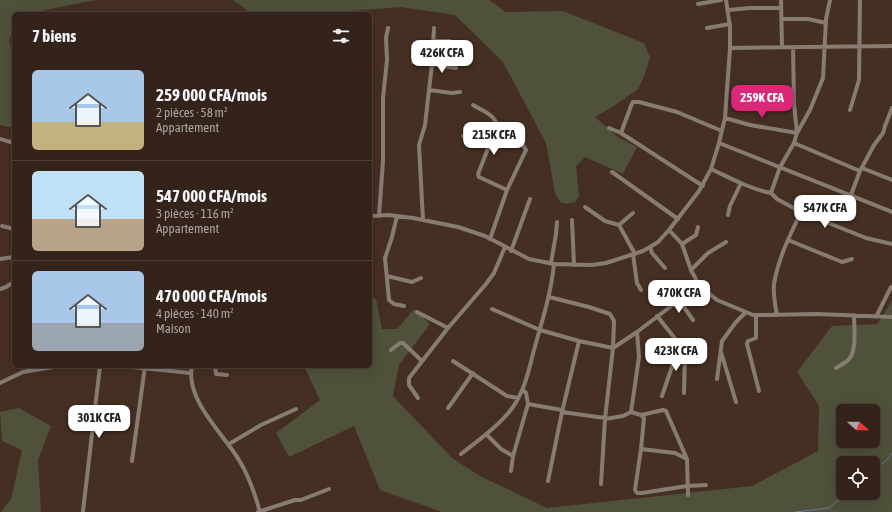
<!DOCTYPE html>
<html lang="fr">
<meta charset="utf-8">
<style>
:root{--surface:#34231a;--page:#3f2f27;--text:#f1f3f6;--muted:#a9a4a2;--line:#4e4039;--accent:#db2777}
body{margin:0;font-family:"Asap Condensed",sans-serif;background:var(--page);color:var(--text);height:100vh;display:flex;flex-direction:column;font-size:15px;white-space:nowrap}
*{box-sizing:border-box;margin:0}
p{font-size:13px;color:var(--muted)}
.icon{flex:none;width:22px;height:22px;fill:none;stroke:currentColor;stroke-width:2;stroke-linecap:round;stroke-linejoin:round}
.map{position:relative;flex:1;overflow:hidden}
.panel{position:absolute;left:12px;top:12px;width:360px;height:356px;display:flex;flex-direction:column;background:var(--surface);border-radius:6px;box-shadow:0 4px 16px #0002,0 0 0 1px var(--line)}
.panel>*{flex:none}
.needle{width:26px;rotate:111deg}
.fabs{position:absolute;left:836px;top:404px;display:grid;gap:8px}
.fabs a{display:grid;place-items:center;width:44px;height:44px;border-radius:6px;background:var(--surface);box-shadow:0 4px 16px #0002,0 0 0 1px var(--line);font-size:20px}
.price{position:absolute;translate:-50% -34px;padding:0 9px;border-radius:8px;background:#fff;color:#222;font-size:13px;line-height:26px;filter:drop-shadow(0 1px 2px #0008)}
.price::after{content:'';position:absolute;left:50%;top:24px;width:12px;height:9px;margin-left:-6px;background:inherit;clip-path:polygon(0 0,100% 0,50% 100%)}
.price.active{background:var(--accent);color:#fff}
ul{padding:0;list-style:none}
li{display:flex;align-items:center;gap:12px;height:100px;padding:0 20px}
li+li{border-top:1px solid var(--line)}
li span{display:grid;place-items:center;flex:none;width:112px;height:80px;border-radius:6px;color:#555}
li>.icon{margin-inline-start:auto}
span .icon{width:48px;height:48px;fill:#fffc;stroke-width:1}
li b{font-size:17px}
h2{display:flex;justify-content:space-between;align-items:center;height:48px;padding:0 20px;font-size:17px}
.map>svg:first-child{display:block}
</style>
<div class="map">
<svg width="892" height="512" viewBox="0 0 892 512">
<rect width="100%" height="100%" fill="#452f22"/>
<path fill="#4f513b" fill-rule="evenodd" d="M0,0H96L25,14H14V30L9,39L14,63V128L0,125Z
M233,0H489L506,12L563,11L644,43L650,57L644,76L638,89L614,106L595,117L619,138L637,147L623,174L585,157L576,166L579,196L575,202L566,204L560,202L555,193L546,143L503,62L455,15L401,7L312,14H252Z
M370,298L376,299L382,329H397L414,309L430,324L399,365L393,396L452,458L480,476L547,508L752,486L818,451L819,406L797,372L832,326L877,324L892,301V512H442L380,490L354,426L289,457L276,433L320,400L304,366H370ZM843,411H873V441H843ZM843,463H873V493H843Z
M19,408L51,426L38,460L41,510L40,512H1L11,499L22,450L2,441L0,412Z"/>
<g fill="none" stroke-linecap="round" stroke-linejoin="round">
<path stroke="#677a92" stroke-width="1" d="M873,471L889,458L892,453
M795,512L829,508L847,493"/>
<path stroke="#867c72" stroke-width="4" d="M781,0L782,47
M698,4L721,0
M728,10L750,8H781
M782,19H808L826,23
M707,28L730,24
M433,41H450
M730,48L892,46
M413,62L432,63
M432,64L456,68
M429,90L452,93L460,92
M473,105C488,114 495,114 499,131
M850,110L859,80L860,0
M725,118L750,125L797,133L810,110L823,78L826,19L830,0
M609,128L621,133L703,186
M499,131L489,146L478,174L479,177L507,190
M621,133L631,106L633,102H639L677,112L722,131
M463,136L489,146
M0,139L14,143
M719,143L892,212
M794,143L860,171
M862,168L892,180
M711,169C730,178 750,189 771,193L777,199L801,212L866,238L892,244
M612,172L678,219
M771,193L780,167L794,143L797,133L794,104L793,47
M851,195L860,171L874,145L883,133L885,126L892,108
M585,207L605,221L619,225L635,254
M728,215L730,206L741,183
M370,216L388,215L413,218L458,227L485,236L529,259L554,264L592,265L606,263L643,251L650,247L658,242L669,230L699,191L711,169L719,143L725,118L730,48V27L726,0
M379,216L383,161V98L387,60L386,38L388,28
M397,216L392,237L385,258L389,300L394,304L404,306
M423,220L419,145L425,125L432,64L434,28
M572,220L574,265
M619,225L633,213
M2,226L14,229
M669,230L682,244L691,270L699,285L717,300L746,312L753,315H763L817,314L892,317
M490,239L507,190L526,150L523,145L499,131
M788,240L842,262L852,259
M682,244L696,235L698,227
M650,247L652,253L665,268
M511,251L530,199
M633,254L637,283L641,290
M0,259L14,257
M551,263L556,234L557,222
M691,270L708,253L726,242
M387,276L412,282L421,278
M0,289L6,287L14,282
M549,297L589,307L610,314L614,321L613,348L605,419L601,484
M679,300L693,320
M492,309L540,330L579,341L613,348L637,332L699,285
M417,312L448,328
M756,315V338L748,341L747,344L759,391
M777,315C775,305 773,294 774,284C778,259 790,235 801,212
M657,316L677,341L679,346L662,396
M876,317L891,287
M679,346L685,351L684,393
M391,350L400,343H403L422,361
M721,352L736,402
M453,361L507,396L518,398
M123,366L190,373
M192,366C185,400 223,433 239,460C249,476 255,494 260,512
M215,366L216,374L227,375
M836,368C840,365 846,363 849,359C857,351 854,326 854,315
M717,379L722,341L736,322L746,312
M0,383L23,372L59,366
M418,398L409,385V378L448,328L486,284L494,273L505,247
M528,404L562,410
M448,408L473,373
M562,412L605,418
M631,412L639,357L637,332
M641,415L663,410L666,411L687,459L688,495
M605,419L623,416L631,412L641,415L644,418L641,449L635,490L637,493H642L687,486L706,485
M486,434L501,449L513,456
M229,444L261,425L296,409
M641,449L675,453L687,459
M461,454C479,440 500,425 513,407C525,390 529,369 534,350C542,321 551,294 554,264
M132,461L145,366
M511,471L513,456L528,404L526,393L523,390
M548,481L562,412L579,341
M83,511L100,366
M258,512L295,500H301L329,489"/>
</g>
</svg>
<div class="fabs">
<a><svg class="needle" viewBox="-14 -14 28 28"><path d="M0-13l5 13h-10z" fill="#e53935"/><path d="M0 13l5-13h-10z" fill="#a9a4a2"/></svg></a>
<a><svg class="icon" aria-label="locate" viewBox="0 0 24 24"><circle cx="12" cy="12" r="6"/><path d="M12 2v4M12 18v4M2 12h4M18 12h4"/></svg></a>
</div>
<b class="price" style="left:442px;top:74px">426K CFA</b>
<b class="price active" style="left:762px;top:119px">259K CFA</b>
<b class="price" style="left:494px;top:156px">215K CFA</b>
<b class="price" style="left:825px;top:229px">547K CFA</b>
<b class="price" style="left:679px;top:314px">470K CFA</b>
<b class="price" style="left:676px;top:372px">423K CFA</b>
<b class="price" style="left:99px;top:439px">301K CFA</b>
<section class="panel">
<h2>7 biens<svg class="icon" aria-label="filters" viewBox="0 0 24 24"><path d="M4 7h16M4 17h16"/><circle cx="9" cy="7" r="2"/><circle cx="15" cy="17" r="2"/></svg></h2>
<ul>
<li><span style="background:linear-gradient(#a9c7e8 65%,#c2b280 0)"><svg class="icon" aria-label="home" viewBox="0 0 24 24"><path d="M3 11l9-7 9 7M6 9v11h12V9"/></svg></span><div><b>259 000 CFA/mois</b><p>2 pièces · 58 m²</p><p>Appartement</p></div></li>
<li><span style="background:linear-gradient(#bfe0f5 60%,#b9a48a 0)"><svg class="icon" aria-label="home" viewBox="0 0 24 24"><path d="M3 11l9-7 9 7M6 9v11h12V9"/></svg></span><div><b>547 000 CFA/mois</b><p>3 pièces · 116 m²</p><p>Appartement</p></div></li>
<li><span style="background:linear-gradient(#a9c7e8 65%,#9aa5b1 0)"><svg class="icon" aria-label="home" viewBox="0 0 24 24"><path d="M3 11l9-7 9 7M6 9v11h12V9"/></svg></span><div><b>470 000 CFA/mois</b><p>4 pièces · 140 m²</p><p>Maison</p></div></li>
</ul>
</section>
</div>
